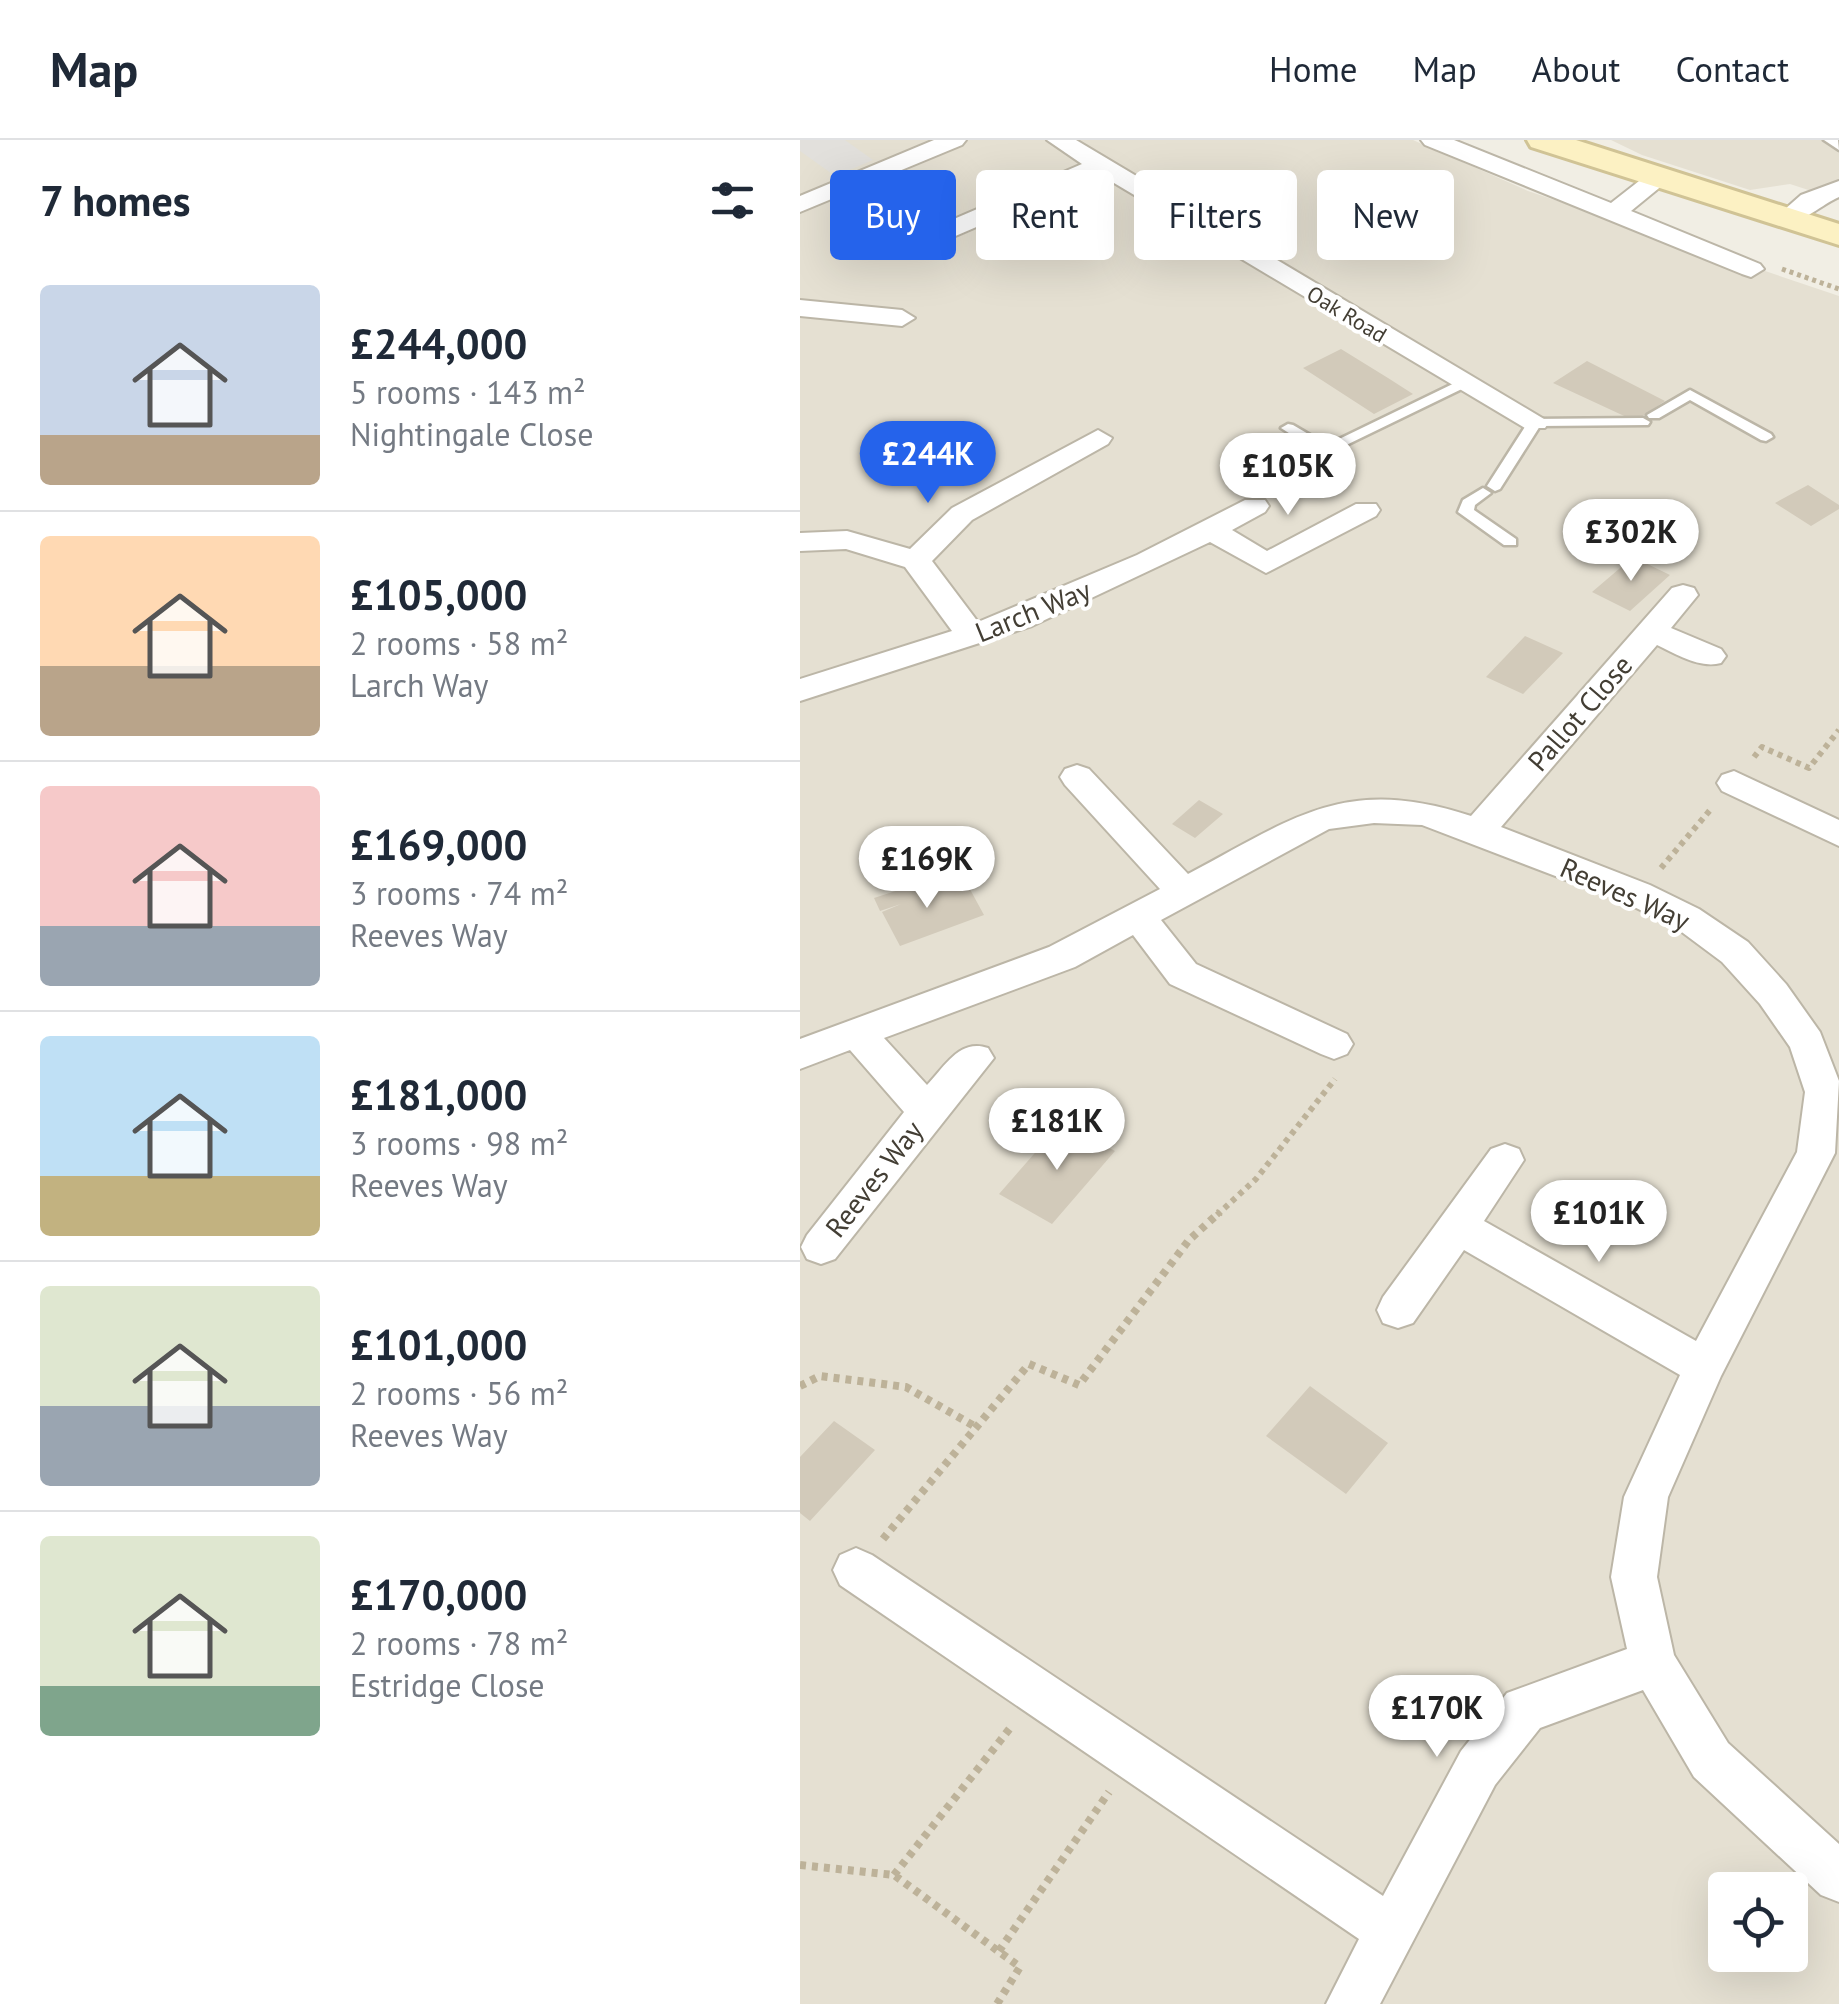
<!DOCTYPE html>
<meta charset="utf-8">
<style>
:root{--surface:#fff;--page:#f2f2f3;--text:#1f2937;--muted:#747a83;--line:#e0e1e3;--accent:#2563eb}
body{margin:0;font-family:"PT Sans",sans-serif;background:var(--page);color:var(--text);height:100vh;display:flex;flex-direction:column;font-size:38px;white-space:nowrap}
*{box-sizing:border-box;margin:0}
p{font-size:32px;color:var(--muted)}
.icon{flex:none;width:55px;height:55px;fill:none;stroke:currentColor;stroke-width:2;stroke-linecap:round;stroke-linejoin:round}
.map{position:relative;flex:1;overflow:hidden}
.side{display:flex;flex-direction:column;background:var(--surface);width:800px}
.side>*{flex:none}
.guide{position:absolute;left:30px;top:30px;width:858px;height:90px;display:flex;gap:20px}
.fabs{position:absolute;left:908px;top:1732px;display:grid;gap:20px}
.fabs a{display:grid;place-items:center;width:100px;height:100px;border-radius:10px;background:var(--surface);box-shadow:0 10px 40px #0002;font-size:50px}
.price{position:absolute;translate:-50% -85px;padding:0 22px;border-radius:35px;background:#fff;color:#222;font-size:32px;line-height:65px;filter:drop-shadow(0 2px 5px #0008)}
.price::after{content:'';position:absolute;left:50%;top:60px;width:30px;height:22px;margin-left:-15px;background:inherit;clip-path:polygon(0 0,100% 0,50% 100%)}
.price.selected{background:var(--accent);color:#fff}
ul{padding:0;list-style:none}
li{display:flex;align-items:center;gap:30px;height:250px;padding:0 40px}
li+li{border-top:2px solid var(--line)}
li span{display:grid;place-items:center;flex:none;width:280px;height:200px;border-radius:10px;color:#555}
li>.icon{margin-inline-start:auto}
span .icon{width:120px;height:120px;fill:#fffc;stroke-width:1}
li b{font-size:42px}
h2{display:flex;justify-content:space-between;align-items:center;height:120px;padding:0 40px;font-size:42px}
.tag{padding:0 35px;border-radius:10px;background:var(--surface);box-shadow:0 10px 40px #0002;font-size:35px;line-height:90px}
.tag.selected{background:var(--accent);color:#fff}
header{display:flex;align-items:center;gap:60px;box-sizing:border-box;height:140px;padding:0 50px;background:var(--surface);border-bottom:2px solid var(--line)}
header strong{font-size:48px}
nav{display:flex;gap:55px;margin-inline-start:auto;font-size:35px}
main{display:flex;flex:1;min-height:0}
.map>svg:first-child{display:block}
</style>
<header>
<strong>Map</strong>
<nav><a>Home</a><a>Map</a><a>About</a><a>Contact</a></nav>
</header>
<main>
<section class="side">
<h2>7 homes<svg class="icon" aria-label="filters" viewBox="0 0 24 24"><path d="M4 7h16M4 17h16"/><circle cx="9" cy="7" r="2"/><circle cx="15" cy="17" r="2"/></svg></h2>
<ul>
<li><span style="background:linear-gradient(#c9d6e8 75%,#b9a48a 0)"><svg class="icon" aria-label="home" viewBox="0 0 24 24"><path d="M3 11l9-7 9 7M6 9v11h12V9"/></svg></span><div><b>£244,000</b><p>5 rooms · 143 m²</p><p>Nightingale Close</p></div></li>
<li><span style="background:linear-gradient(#ffd9b3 65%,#b9a48a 0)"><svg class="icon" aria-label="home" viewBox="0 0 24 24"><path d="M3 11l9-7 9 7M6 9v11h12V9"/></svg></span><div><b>£105,000</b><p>2 rooms · 58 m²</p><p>Larch Way</p></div></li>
<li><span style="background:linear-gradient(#f6c9c9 70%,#9aa5b1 0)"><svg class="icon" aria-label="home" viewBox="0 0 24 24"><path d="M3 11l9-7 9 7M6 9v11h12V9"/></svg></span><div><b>£169,000</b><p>3 rooms · 74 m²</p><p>Reeves Way</p></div></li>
<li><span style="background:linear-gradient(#bfe0f5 70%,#c2b280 0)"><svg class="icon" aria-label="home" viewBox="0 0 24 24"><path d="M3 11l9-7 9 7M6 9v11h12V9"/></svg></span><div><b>£181,000</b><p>3 rooms · 98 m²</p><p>Reeves Way</p></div></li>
<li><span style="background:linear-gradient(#dfe7d0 60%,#9aa5b1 0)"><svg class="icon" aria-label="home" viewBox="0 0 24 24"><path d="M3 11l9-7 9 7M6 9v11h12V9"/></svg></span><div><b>£101,000</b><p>2 rooms · 56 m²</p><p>Reeves Way</p></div></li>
<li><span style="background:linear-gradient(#dfe7d0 75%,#7fa58c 0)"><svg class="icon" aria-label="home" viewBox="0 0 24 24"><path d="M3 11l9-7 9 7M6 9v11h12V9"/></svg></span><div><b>£170,000</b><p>2 rooms · 78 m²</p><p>Estridge Close</p></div></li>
</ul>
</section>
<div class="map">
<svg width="1039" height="1864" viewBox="0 0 1039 1864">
<rect width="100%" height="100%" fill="#f1eee4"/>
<path fill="#e5e0d2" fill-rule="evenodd" d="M0,0H613L728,51L1039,156V1864H0ZM925,1750H990V1815H925Z
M811,0H1039V60L990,44L950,50L842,15Z"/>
<path fill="#e2e0dc" d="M0,0H45L73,20L35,36L0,11Z"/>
<path fill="#d2caba" d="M541,209L588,238L613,254L574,274L503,228Z
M787,221L865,261L835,281L753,243Z
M1008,345L1039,365V369L1011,386L975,363Z
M833,417L870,435L830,471L792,452Z
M725,496L763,513L723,554L686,537Z
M399,660L423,674L395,698L372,684Z
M166,742L184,775L100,806L82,772L101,764L80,771L74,758L114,745L120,758Z
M262,982L315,1011L252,1084L199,1054Z
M510,1246L588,1303L546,1354L466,1296Z
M34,1281L75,1310L10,1381L0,1373V1317Z"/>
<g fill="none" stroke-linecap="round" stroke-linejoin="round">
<defs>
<path id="lane" d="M1024,0H1038L1039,10Z
M663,239L668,240V246L536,310L514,309L481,288L488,284L493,285L522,302H533Z
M890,250L971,294L973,297L966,301L961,300L890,260L859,278H849L847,275Z
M843,278L850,282L848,285L740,286L700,349L695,351L687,346L730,279Z
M683,348L691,353L675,365L674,370L716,399V405H704L658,372L663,360Z"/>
<path id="street" d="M134,0H166L162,5L0,72V56Z
M247,0H276L749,282L745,288H725L299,34L130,107H112L109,102L112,97L282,24Z
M621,0H654L811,63L848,34H864L868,39L864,44L831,71L960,124L964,129L951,137L942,134L625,5Z
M1039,41V57C1020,65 1000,87 979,82L976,77L1001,55Z
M0,160L102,170L115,178L102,186L0,176Z
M298,290L312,298L308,304L172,380L132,421L178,482L337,415L445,360H465L469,366L465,372L432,390L467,411L556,364H576L580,370L576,376L466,433L410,402L232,486L0,561V539L152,491L105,427L46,409L0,411V393L47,391L110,409L152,368Z
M883,445L894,448L898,455L871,488L921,509L926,516L921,523C900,529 876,514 857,505L701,687L850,745L899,769L948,802L986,844L1020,892L1039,941L1035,1013L921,1236L868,1357L857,1437L874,1515L928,1603L1039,1704V1762L1021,1755L894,1637L843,1550L740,1588L695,1645L580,1864H526L559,1799L40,1445L33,1430L40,1415L56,1408L72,1415L583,1756L661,1611L707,1553L827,1509L811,1437L824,1357L880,1235L664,1110L613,1183L598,1188L583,1183L577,1170L583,1157L691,1009L705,1004L719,1009L724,1020L684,1081L896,1201L997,1012L1005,952L990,907L960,864L922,822L875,787L826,763L622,685L574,683L529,689L361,780L396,824L547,894L553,904L547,914L534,919L521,914L370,844L333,795L275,827L84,898L127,945C145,926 160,898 188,908L194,918L35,1119L21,1124L7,1119L1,1107L7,1095L104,972L50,910L0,929V899L249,807L360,749L265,645L260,637L265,629L277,625L289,629L388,734C495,677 546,635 671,676L872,448Z
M934,631L1039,680V706L922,651L917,643L922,635Z"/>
<path id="secondary" d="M727,0H776L1039,84V105L731,7Z"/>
</defs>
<use href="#lane" stroke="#bcb6a7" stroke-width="5"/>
<use href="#street" stroke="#bcb6a7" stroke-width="4"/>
<use href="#secondary" stroke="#d0c395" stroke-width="6"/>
<path stroke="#bdb299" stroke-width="5" stroke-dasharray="4 4" stroke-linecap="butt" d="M982,129L1039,149
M476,346L508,328"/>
<path stroke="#bdb299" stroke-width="6" stroke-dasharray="5 5" stroke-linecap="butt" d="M954,617L962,607L1009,628L1039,590
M861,728L911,669
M417,1075L456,1039L535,939"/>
<path stroke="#bdb299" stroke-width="8" stroke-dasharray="6 6" stroke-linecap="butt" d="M0,1246L20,1236L106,1247L176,1287
M83,1399L229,1224L279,1245L389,1100L420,1072
M0,1725L94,1735L220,1827L197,1864
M94,1735L211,1587
M199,1811L309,1652"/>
<use href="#lane" fill="#fff" fill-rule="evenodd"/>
<use href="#street" fill="#fff" fill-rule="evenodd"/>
<use href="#secondary" fill="#fcf1c3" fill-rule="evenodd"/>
</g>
<g text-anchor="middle" stroke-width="8" stroke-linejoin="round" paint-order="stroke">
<g font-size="22" fill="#433e34" stroke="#fff">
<text transform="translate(547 174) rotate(31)" y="8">Oak Road</text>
</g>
<g font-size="28" fill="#433e34" stroke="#fff">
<text transform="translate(233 471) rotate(-22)" y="10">Larch Way</text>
<text transform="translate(780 573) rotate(-49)" y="10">Pallot Close</text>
<text transform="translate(825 754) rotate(24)" y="10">Reeves Way</text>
<text transform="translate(74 1039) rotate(-52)" y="10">Reeves Way</text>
</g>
</g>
</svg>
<div class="fabs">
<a><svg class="icon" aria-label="locate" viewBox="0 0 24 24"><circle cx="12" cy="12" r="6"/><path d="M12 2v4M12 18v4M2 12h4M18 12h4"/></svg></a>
</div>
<b class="price selected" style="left:128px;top:366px">£244K</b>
<b class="price" style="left:488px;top:378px">£105K</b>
<b class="price" style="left:831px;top:444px">£302K</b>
<b class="price" style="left:127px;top:771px">£169K</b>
<b class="price" style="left:257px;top:1033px">£181K</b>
<b class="price" style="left:799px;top:1125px">£101K</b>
<b class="price" style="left:637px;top:1620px">£170K</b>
<div class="guide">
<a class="tag selected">Buy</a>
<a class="tag">Rent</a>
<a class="tag">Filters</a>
<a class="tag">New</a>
</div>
</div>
</main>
